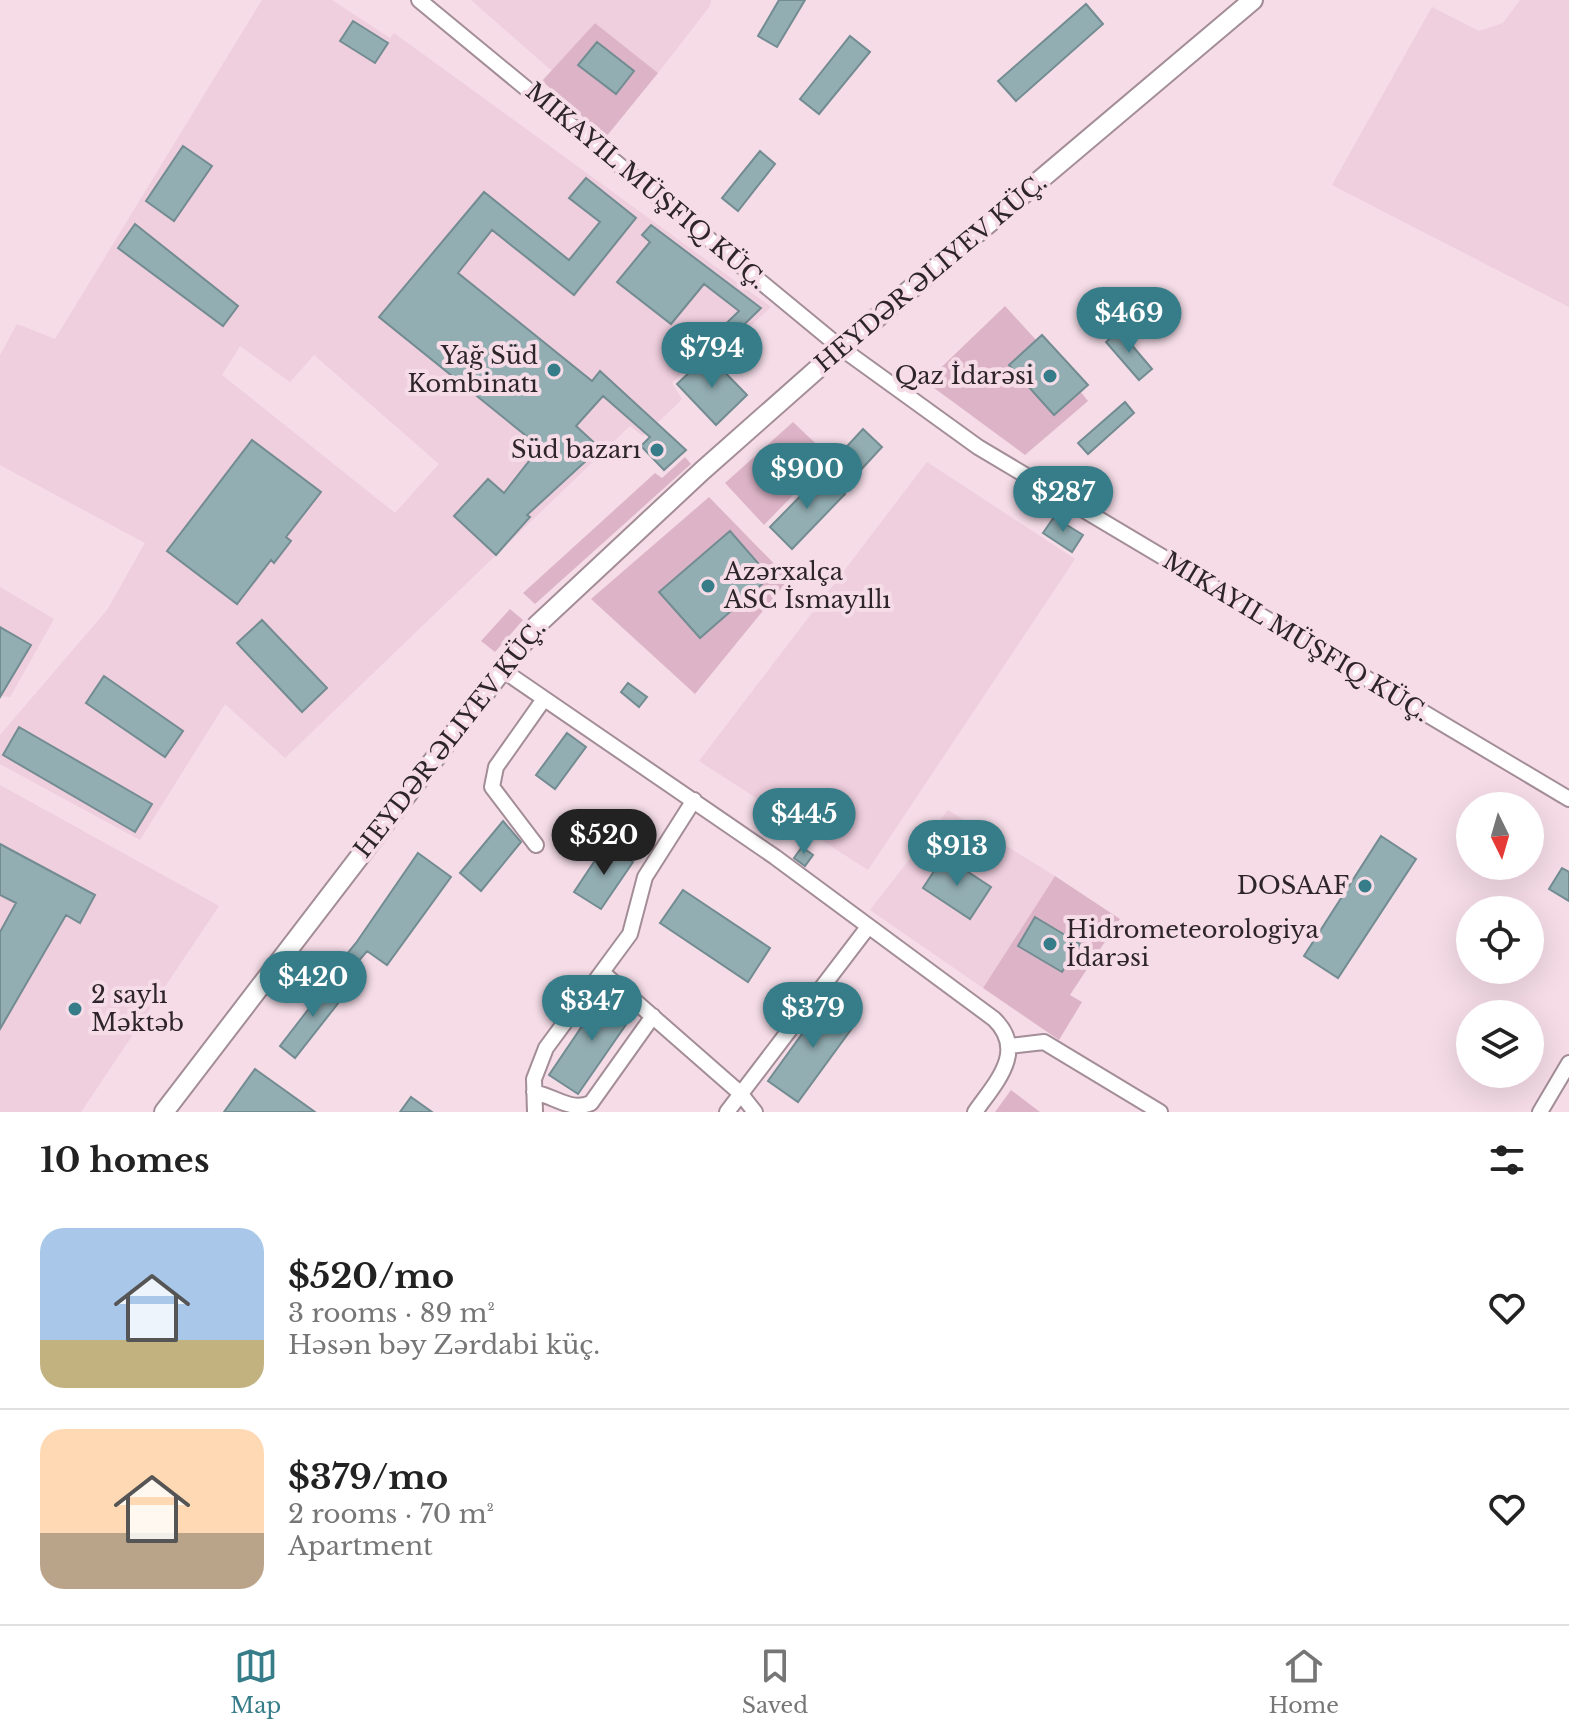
<!DOCTYPE html>
<meta charset="utf-8">
<style>
:root{--surface:#fff;--page:#f6f6f6;--text:#222;--muted:#767676;--line:#e0e0e0;--accent:#377d89}
body{margin:0;font-family:"Libre Baskerville",serif;background:var(--page);color:var(--text);height:100vh;display:flex;flex-direction:column;font-size:30px;white-space:nowrap}
*{box-sizing:border-box;margin:0}
p{font-size:26px;color:var(--muted)}
.icon{flex:none;width:44px;height:44px;fill:none;stroke:currentColor;stroke-width:2;stroke-linecap:round;stroke-linejoin:round}
.map{position:relative;height:1112px;overflow:hidden}
.panel{display:flex;flex-direction:column;background:var(--surface);flex:1}
.panel>*{flex:none}
.needle{width:52px;rotate:175deg}
.buttons{position:absolute;left:1456px;top:792px;display:grid;gap:16px}
.buttons a{display:grid;place-items:center;width:88px;height:88px;border-radius:50%;background:var(--surface);box-shadow:0 8px 32px #0002;font-size:40px}
.price{position:absolute;translate:-50% -68px;padding:0 18px;border-radius:28px;background:var(--accent);color:#fff;font-size:26px;line-height:52px;filter:drop-shadow(0 2px 4px #0008)}
.price::after{content:'';position:absolute;left:50%;top:48px;width:24px;height:18px;margin-left:-12px;background:inherit;clip-path:polygon(0 0,100% 0,50% 100%)}
.price.active{background:#222;color:#fff}
ul{padding:0;list-style:none}
li{display:flex;align-items:center;gap:24px;height:200px;padding:0 40px}
li+li{border-top:2px solid var(--line)}
li span{display:grid;place-items:center;flex:none;width:224px;height:160px;border-radius:24px;color:#555}
li>.icon{margin-inline-start:auto}
span .icon{width:96px;height:96px;fill:#fffc;stroke-width:1}
li b{font-size:34px}
h2{display:flex;justify-content:space-between;align-items:center;height:96px;padding:0 40px;font-size:34px}
.tabs{display:flex;justify-content:space-around;align-items:center;height:112px;border-top:2px solid var(--line);background:var(--surface);font-size:22px;color:var(--muted)}
.tabs a{display:grid;justify-items:center;gap:4px}
.tabs .active{color:var(--accent)}
.map>svg:first-child{display:block}
</style>
<div class="map">
<svg width="1569" height="1112" viewBox="0 0 1569 1112">
<rect width="100%" height="100%" fill="#f5dce7"/>
<path fill="#efcedd" fill-rule="evenodd" d="M262,0H332L390,38L394,33L771,307L717,357L706,349L672,383L682,399L669,412L643,436L630,426L285,758L225,704L140,840L0,764V735L107,610L145,543L0,465V355L17,324L55,339ZM240,346L290,382L314,355L439,464L395,513L222,375Z
M471,0H711L710,6L658,73L595,23L552,71Z
M1520,0H1569V307L1332,185L1432,7L1479,31L1503,23Z
M927,462L1075,559L868,870L699,761Z
M0,587L54,619L10,697L0,696Z
M0,785L219,906L81,1112H0Z
M948,810L1055,876L983,988L870,910Z"/>
<path fill="#ddb4c7" d="M595,23L658,73L606,137L542,81Z
M1005,306L1036,340L1009,365L1054,414L1080,391L1088,401L1025,455L926,382Z
M793,422L830,457L764,525L725,483Z
M685,457L691,464L535,604L523,593L655,473L662,478Z
M709,497L789,579L695,694L591,599Z
M510,609L523,620L495,652L481,641Z
M1055,876L1120,919L1070,995L1082,1002L1059,1040L983,988Z
M1011,1090L1040,1112H995Z"/>
<path fill="#93aeb3" stroke="#728c92" stroke-width="2" d="M779,0H805L777,47L758,36Z
M1086,4L1103,24L1016,101L998,81Z
M353,21L388,43L375,63L340,41Z
M850,36L870,52L819,114L800,99Z
M597,42L634,71L616,94L578,65Z
M183,146L212,166L174,221L146,201Z
M760,151L775,164L738,211L722,198Z
M586,178L636,218L574,295L492,230L458,273L592,381L600,371L686,450L664,470L641,446L650,437L603,396L576,426L600,448L527,515L530,517L496,555L454,516L488,479L504,493L540,447L379,317L484,192L569,260L600,222L569,198Z
M135,224L238,306L223,326L118,248Z
M651,225L761,308L716,352L706,343L739,311L704,284L671,324L617,282L650,242L642,235Z
M1119,330L1152,369L1139,380L1106,342Z
M1042,335L1088,385L1054,415L1009,365Z
M708,355L747,395L716,425L677,384Z
M1125,402L1134,413L1088,454L1078,443Z
M863,429L882,447L857,474L838,456Z
M252,440L321,492L286,537L291,541L274,563L271,560L237,604L167,551Z
M823,473L845,494L792,549L770,527Z
M1054,517L1083,535L1072,552L1043,533Z
M730,531L770,577L700,638L659,592Z
M262,620L327,688L302,712L237,643Z
M0,627L31,645L0,697Z
M104,676L183,731L165,757L86,703Z
M628,683L647,697L639,707L621,692Z
M19,727L152,804L135,832L3,755Z
M567,733L586,747L555,789L536,775Z
M503,821L521,842L481,891L460,873Z
M1381,836L1416,859L1338,978L1304,956Z
M0,844L95,895L80,923L66,915L0,1029V932L16,903L0,895Z
M606,844L633,862L601,909L574,892Z
M802,847L813,855L805,866L794,858Z
M418,853L451,877L387,965L367,951L342,981L332,972L356,943Z
M944,856L991,887L970,919L923,888Z
M1562,868L1569,872V901L1549,889Z
M683,890L770,948L748,982L660,923Z
M1035,917L1080,944L1062,972L1018,946Z
M331,980L347,992L295,1058L280,1046Z
M605,992L634,1013L578,1094L549,1075Z
M828,998L858,1020L798,1102L768,1081Z
M255,1069L315,1112H224Z
M411,1097L432,1112H400Z"/>
<g fill="none" stroke-linecap="round" stroke-linejoin="round">
<defs>
<path id="minor" d="M419,0L841,348L978,447L1569,799
M501,669L775,857L994,1019C1027,1051 996,1082 975,1112
M536,845L492,787L496,767L544,699
M603,973L740,1093L755,1112
M1010,1046L1044,1042L1160,1112
M534,1092C556,1097 571,1112 591,1103L653,1016
M535,1112L534,1079L546,1048L630,934L645,877L694,800
M727,1112L868,927
M1540,1112L1569,1063"/>
<path id="secondary" d="M164,1112L537,625L702,471L841,348L1253,0"/>
</defs>
<use href="#minor" stroke="#a38d97" stroke-width="18"/>
<use href="#secondary" stroke="#a38d97" stroke-width="22"/>
<use href="#minor" stroke="#fff" stroke-width="14"/>
<use href="#secondary" stroke="#fff" stroke-width="18"/>
</g>
<g fill="#377d89" stroke="#f5dce7" stroke-width="3">
<circle cx="554" cy="370" r="8"/>
<circle cx="1050" cy="376" r="8"/>
<circle cx="657" cy="450" r="8"/>
<circle cx="708" cy="586" r="8"/>
<circle cx="1365" cy="886" r="8"/>
<circle cx="1050" cy="944" r="8"/>
<circle cx="75" cy="1009" r="8"/>
</g>
<g text-anchor="middle" stroke-width="8" stroke-linejoin="round" paint-order="stroke">
<g font-size="24" fill="#2e252a" stroke="#f5dce7">
<text transform="translate(646 186) rotate(40)" y="8">MIKAYIL MÜŞFIQ KÜÇ.</text>
<text transform="translate(931 273) rotate(-40)" y="8">HEYDƏR ƏLIYEV KÜÇ.</text>
<text transform="translate(1296 637) rotate(31)" y="8">MIKAYIL MÜŞFIQ KÜÇ.</text>
<text transform="translate(450 739) rotate(-52)" y="8">HEYDƏR ƏLIYEV KÜÇ.</text>
</g>
<g font-size="24" fill="#2e252a" stroke="#f5dce7" text-anchor="end">
<text x="538" y="364">Yağ Süd<tspan x="538" dy="28">Kombinatı</tspan></text>
<text x="1034" y="384">Qaz İdarəsi</text>
<text x="641" y="458">Süd bazarı</text>
<text x="724" y="580" text-anchor="start">Azərxalça<tspan x="724" dy="28">ASC İsmayıllı</tspan></text>
<text x="1349" y="894">DOSAAF</text>
<text x="1066" y="938" text-anchor="start">Hidrometeorologiya<tspan x="1066" dy="28">İdarəsi</tspan></text>
<text x="91" y="1003" text-anchor="start">2 saylı<tspan x="91" dy="28">Məktəb</tspan></text>
</g>
</g>
</svg>
<div class="buttons">
<a><svg class="needle" viewBox="-14 -14 28 28"><path d="M0-13l5 13h-10z" fill="#e53935"/><path d="M0 13l5-13h-10z" fill="#767676"/></svg></a>
<a><svg class="icon" aria-label="locate" viewBox="0 0 24 24"><circle cx="12" cy="12" r="6"/><path d="M12 2v4M12 18v4M2 12h4M18 12h4"/></svg></a>
<a><svg class="icon" aria-label="layers" viewBox="0 0 24 24"><path d="M12 4l9 5-9 5-9-5zM3 14l9 5 9-5"/></svg></a>
</div>
<b class="price" style="left:1129px;top:355px">$469</b>
<b class="price" style="left:712px;top:390px">$794</b>
<b class="price" style="left:807px;top:511px">$900</b>
<b class="price" style="left:1063px;top:534px">$287</b>
<b class="price" style="left:804px;top:856px">$445</b>
<b class="price active" style="left:604px;top:877px">$520</b>
<b class="price" style="left:957px;top:888px">$913</b>
<b class="price" style="left:313px;top:1019px">$420</b>
<b class="price" style="left:592px;top:1043px">$347</b>
<b class="price" style="left:813px;top:1050px">$379</b>
</div>
<section class="panel">
<h2>10 homes<svg class="icon" aria-label="filters" viewBox="0 0 24 24"><path d="M4 7h16M4 17h16"/><circle cx="9" cy="7" r="2"/><circle cx="15" cy="17" r="2"/></svg></h2>
<ul>
<li><span style="background:linear-gradient(#a9c7e8 70%,#c2b280 0)"><svg class="icon" aria-label="home" viewBox="0 0 24 24"><path d="M3 11l9-7 9 7M6 9v11h12V9"/></svg></span><div><b>$520/mo</b><p>3 rooms · 89 m²</p><p>Həsən bəy Zərdabi küç.</p></div><svg class="icon" aria-label="heart" viewBox="0 0 24 24"><path d="M12 20l-8-8c-3-5 5-10 8-4 3-6 11-1 8 4z"/></svg></li>
<li><span style="background:linear-gradient(#ffd9b3 65%,#b9a48a 0)"><svg class="icon" aria-label="home" viewBox="0 0 24 24"><path d="M3 11l9-7 9 7M6 9v11h12V9"/></svg></span><div><b>$379/mo</b><p>2 rooms · 70 m²</p><p>Apartment</p></div><svg class="icon" aria-label="heart" viewBox="0 0 24 24"><path d="M12 20l-8-8c-3-5 5-10 8-4 3-6 11-1 8 4z"/></svg></li>
</ul>
</section>
<nav class="tabs">
<a class="active"><svg class="icon" aria-label="map" viewBox="0 0 24 24"><path d="M3 6l6-2 6 2 6-2v14l-6 2-6-2-6 2zM9 4v14M15 6v14"/></svg>Map</a>
<a><svg class="icon" aria-label="saved" viewBox="0 0 24 24"><path d="M7 4h10v16l-5-4-5 4z"/></svg>Saved</a>
<a><svg class="icon" aria-label="home" viewBox="0 0 24 24"><path d="M3 11l9-7 9 7M6 9v11h12V9"/></svg>Home</a>
</nav>
